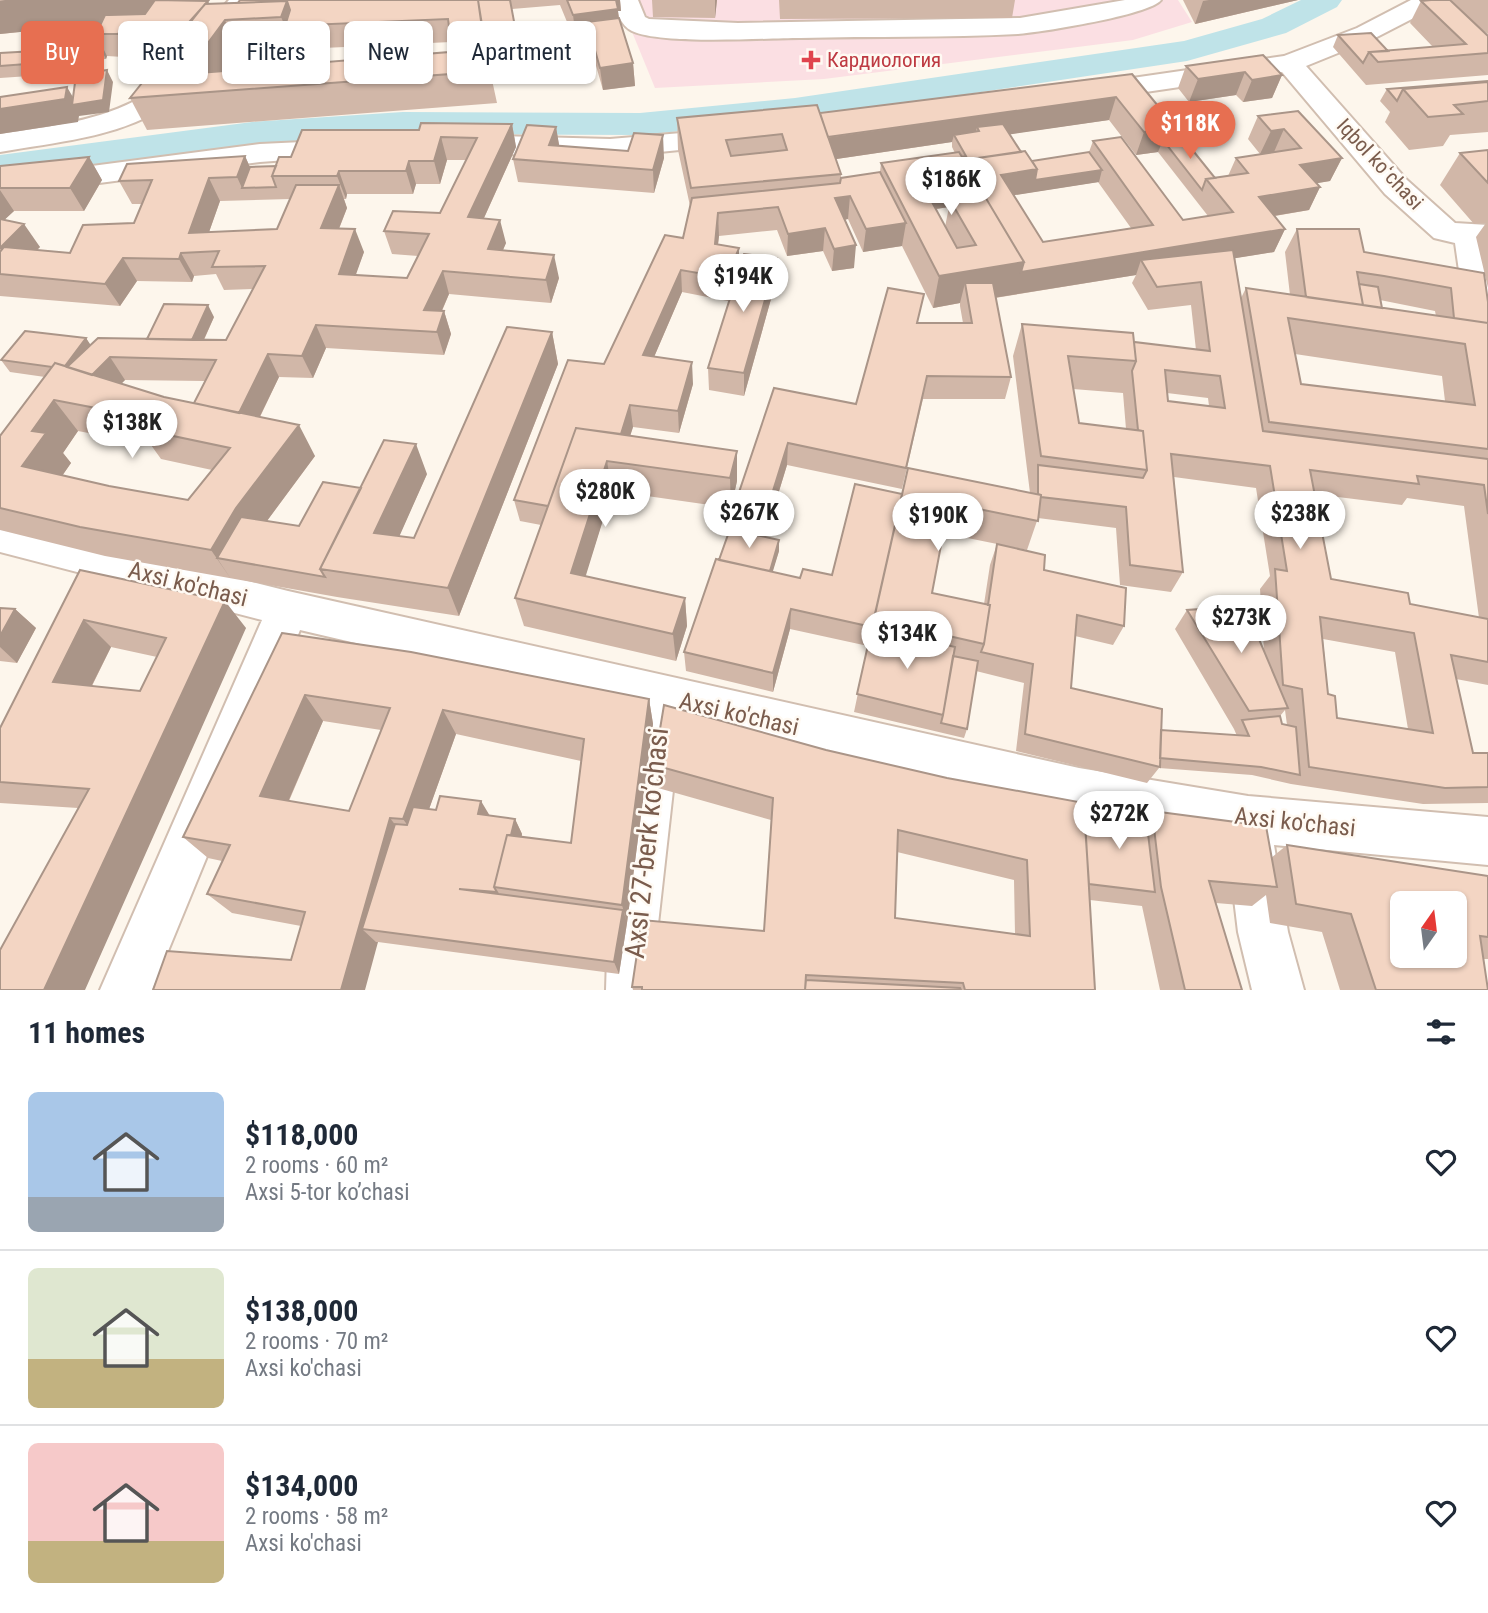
<!DOCTYPE html>
<meta charset="utf-8">
<style>
:root{--surface:#fff;--page:#f2f2f3;--text:#1f2937;--muted:#747a83;--line:#e0e1e3;--accent:#e76f51}
body{margin:0;font-family:"Roboto Condensed",sans-serif;background:var(--page);color:var(--text);height:100vh;display:flex;flex-direction:column;font-size:26px;white-space:nowrap}
*{box-sizing:border-box;margin:0}
p{font-size:23px;color:var(--muted)}
.icon{flex:none;width:38px;height:38px;fill:none;stroke:currentColor;stroke-width:2;stroke-linecap:round;stroke-linejoin:round}
.map{position:relative;height:990px;overflow:hidden}
.drawer{display:flex;flex-direction:column;background:var(--surface);flex:1}
.drawer>*{flex:none}
.hud{position:absolute;left:21px;top:21px;width:700px;height:63px;display:flex;gap:14px}
.needle{width:46px;rotate:14deg}
.fabs{position:absolute;left:1390px;top:891px;display:grid;gap:14px}
.fabs a{display:grid;place-items:center;width:77px;height:77px;border-radius:10px;background:var(--surface);box-shadow:0 2px 5px #0004;font-size:35px}
.price{position:absolute;translate:-50% -60px;padding:0 16px;border-radius:24px;background:#fff;color:#222;font-size:23px;line-height:46px;filter:drop-shadow(0 2px 4px #0008)}
.price::after{content:'';position:absolute;left:50%;top:42px;width:21px;height:16px;margin-left:-10px;background:inherit;clip-path:polygon(0 0,100% 0,50% 100%)}
.price.current{background:var(--accent);color:#fff}
ul{padding:0;list-style:none}
li{display:flex;align-items:center;gap:21px;height:175px;padding:0 28px}
li+li{border-top:2px solid var(--line)}
li span{display:grid;place-items:center;flex:none;width:196px;height:140px;border-radius:10px;color:#555}
li>.icon{margin-inline-start:auto}
span .icon{width:84px;height:84px;fill:#fffc;stroke-width:1}
li b{font-size:30px}
h2{display:flex;justify-content:space-between;align-items:center;height:84px;padding:0 28px;font-size:30px}
.chip{padding:0 24px;border-radius:10px;background:var(--surface);box-shadow:0 2px 5px #0004;font-size:24px;line-height:63px}
.chip.current{background:var(--accent);color:#fff}
.map>svg:first-child{display:block}
</style>
<div class="map">
<svg width="1488" height="990" viewBox="0 0 1488 990">
<rect width="100%" height="100%" fill="#fdf6ec"/>
<path fill="#fbdfe3" d="M619,0H1178L1192,22L1133,40L824,79L655,88Z"/>
<g fill="none" stroke-linecap="round" stroke-linejoin="round">
<path fill="#bfe3e8" fill-rule="evenodd" d="M1301,0H1342L1337,7L1286,33L1187,61L795,120L640,135L403,134L252,144L0,179V155L252,122L403,112L640,113L795,98L1184,41L1262,19Z"/>
<defs>
<path id="minor" d="M229,0H255L164,108C114,138 56,142 0,152V134C50,126 99,122 144,96Z
M612,0H638L645,17L649,19L738,23L1020,18L1125,0H1161C1150,15 1041,32 1018,34C946,38 873,36 800,38C763,38 662,45 632,31C620,25 617,11 612,0Z
M1411,0H1443L1439,5L1375,38L1306,66L1407,180L1455,223L1488,225V366L1476,363L1471,354L1455,243L1434,238L1385,194L1282,72L1091,100L1081,98L1077,92L1081,86L1091,84L1284,56L1357,28Z
M729,129L739,132L743,138L739,144L610,157L464,153L454,150L450,144L454,138L464,135L610,139Z
M345,140L355,143L360,149L355,155L260,162L0,196V178L260,144Z
M0,520L288,591L1079,768L1248,796L1488,817V865L1274,845L1288,932L1304,990H1252L1238,932L1228,849L1232,839L1079,812L681,719L658,924V990H606L608,924L638,709L300,630L152,990H100L262,620L0,552Z"/>
</defs>
<use href="#minor" stroke="#d1beb0" stroke-width="4"/>
<use href="#minor" fill="#fff" fill-rule="evenodd"/>
</g>
<path fill="#d1b7a8" fill-rule="evenodd" d="M0,0H202L201,1H208L209,4L238,3L240,0H620L621,11H618L619,18L633,63L635,86L603,90L590,45L577,46L560,5L512,9L521,64L490,67L489,66L497,103L147,130L130,98L145,80L134,78L123,57L107,56L106,59L65,61L59,74L0,78V53L35,51L96,34L101,24L0,34ZM451,42L449,52L321,62L317,51L274,67L224,71L237,52Z
M652,0H717L715,18L653,17Z
M779,0H1015L1012,18L780,19Z
M1183,0H1298L1195,24Z
M1452,0H1488V34L1479,28L1488,36V75L1366,85L1333,47L1338,35L1388,51L1433,47L1410,23L1421,1H1451Z
M1186,66L1282,75L1272,98L1243,102L1236,95L1189,102L1178,88Z
M1132,74L1172,139L1215,178L1228,176L1236,158L1260,154L1248,139L1258,116L1342,158L1330,181L1317,183L1320,187L1309,210L1275,216L1285,229L1274,252L1235,258L1241,298L1246,288L1290,295L1285,252L1297,229L1364,252L1488,302V685L1456,679L1473,753H1488V803L1423,804L1291,784L1252,775L1159,768L1147,783L1016,751L1024,683L976,671L967,729L964,738L854,712L868,646L790,629L773,692L686,671L684,652L730,529V519L774,388L856,404L919,323H963L960,306V303L933,308L902,246L863,252L848,219L845,220L854,268L832,271L823,251L787,256L777,230L719,236L718,245L739,269L777,258L776,281L744,396L709,390L708,368L735,281L728,301L682,292L654,357L693,384L679,433L633,427L630,436L737,481L731,508L612,491L585,576L685,598L687,626L676,661L524,626L515,598L541,525L520,521L514,500L604,364L683,238L690,206L678,150L677,118L820,113ZM1109,120L1136,155L1158,152L1208,216L1183,220L1093,141L1089,152L1032,161L1021,152L1009,134ZM952,142V147L955,153L881,163L880,172L841,178V174L836,159ZM1098,182L1131,228L1043,242L1014,195ZM949,207L945,227L936,209ZM1136,275L1132,283L1148,310L1191,305L1196,350L1134,342L1022,324L1013,356L1030,493L902,494L832,575L800,578L772,572L779,551V540L765,537L787,465L902,489L923,399H1005L1011,377L995,298ZM1380,300L1435,311L1436,316L1382,308ZM1295,354L1442,376L1445,401L1301,384ZM1073,389L1123,393L1126,429L1079,423ZM1167,393L1208,398L1209,406L1168,401ZM1174,477L1256,488L1270,576L1260,589L1264,651L1187,610L1175,629L1234,729L1237,736L1161,730L1071,688L1075,636L1113,645L1124,626L1044,570L997,544L990,565L984,604L932,593L943,533L1027,550L1038,518L1116,528L1120,585L1171,592L1183,572ZM1314,494L1402,505L1407,498L1464,506L1479,618L1410,604L1331,579ZM1323,639L1395,652L1408,729L1337,718L1328,694ZM1285,710L1287,725L1282,724L1280,716Z
M1488,81V132L1450,135L1443,146L1409,150L1385,122L1390,112L1380,101L1387,89Z
M512,124L516,147L484,218L506,243L502,251L559,278L551,303L449,294L442,311H444L451,334L444,355L326,348L313,378L279,377L260,417L315,456L267,521L299,526L361,488L427,474L399,536L414,538L552,332L558,364L459,616L337,597L105,556L0,530V436L45,377L10,372L1,360L86,338L90,345L147,339L214,317L204,340H226L253,289L224,290L216,274L194,276L192,282L137,281L120,306L0,296V166L89,157L102,180L84,211H14L4,220L40,247L36,250L70,253L134,223L142,204H132L119,181L245,156L250,167L276,166L291,157L419,130ZM447,160H466L440,213L384,231L392,254L418,256L407,278L355,275L364,252L339,229L347,208L344,199H346L347,194H413L416,184H440ZM290,199L277,229L209,232L220,201ZM125,380L205,381L194,403L164,397L121,384ZM78,431L151,445L161,459L212,470L188,500L109,486L62,476L71,463L63,453Z
M556,127L559,146L664,158L654,193L518,182L513,159Z
M1488,150V288L1476,237L1486,223L1474,224L1440,185L1460,153Z
M80,570L246,628L78,808L0,803V728ZM111,647L157,657L140,691L92,686Z
M0,608L15,609L36,628L17,663L0,661Z
M282,633L649,699L653,724L627,923L619,974L378,942L291,960L301,926L232,913L207,894L222,861L208,858L183,837ZM323,721L381,730L349,811L289,801ZM456,734L581,761L571,843L522,837V834L515,819L429,809Z
M826,750L1084,810L1146,817L1152,811L1271,858L1287,845L1488,876V959H1483L1488,990H1340L1322,932L1270,923L1266,895L1252,906L1216,903L1242,990H1160L1142,906L1090,900L1095,990H633L632,987L764,931L771,820L658,788L654,765ZM897,852L1014,880L1015,934L895,918Z"/>
<path fill="#aa9588" d="M5,0H170L155,18L0,34V1Z
M283,0H303L285,26L281,17Z
M592,0H620L621,11H618L621,41L587,22L590,45L577,46L573,15Z
M715,0H717L715,18Z
M1209,0H1298L1195,24L1203,1Z
M208,1L217,24L167,82L156,59Z
M225,20L237,52L210,92L185,74Z
M122,28L134,51L129,57L118,34Z
M101,44L107,56L106,59L100,47Z
M59,49L65,61L59,74L53,62Z
M317,51L328,83L315,63Z
M633,63L635,86L603,90L600,68Z
M107,70L113,82L109,112L79,116L78,122L0,134V109L67,87L77,104Z
M1245,72L1236,95L1189,102L1198,79Z
M1282,75L1272,98L1243,102L1252,80Z
M1116,97L1109,120L978,139L979,131L977,127L974,139L954,135L952,142L823,161L825,138Z
M512,124L516,147L474,240L468,217Z
M556,127L560,150L549,145Z
M1176,128L1169,148L1163,140L1158,152L1136,155L1144,132Z
M1284,129L1274,152L1260,154L1271,131Z
M663,135L664,158L654,193L653,170Z
M441,137L447,160L440,184L434,161Z
M245,156L255,179L242,188L237,177Z
M89,157L102,180L84,211L70,188Z
M1342,158L1330,181L1289,188L1300,165Z
M409,161L416,184L413,194L406,171Z
M1037,169L1102,170L1099,182L996,198L969,181L964,204L950,200L949,207L915,212L920,180L963,171Z
M339,171L347,194L346,199L337,176Z
M209,178L220,201L202,252L189,233Z
M339,185L347,208L330,251L321,228Z
M1320,187L1309,210L1248,220L1259,197Z
M0,190L14,211L0,224Z
M850,196L848,219L833,221L835,198Z
M718,213L719,236L715,267V244Z
M500,220L506,243L494,272L488,249Z
M906,223L902,246L863,252L866,229Z
M24,224L40,247L17,271L0,248Z
M825,228L823,251L787,256L788,234Z
M355,229L364,252L348,297L339,274Z
M1285,229L1274,252L1149,272L1141,260L1136,275L968,302L965,283L960,303L933,308L939,276L1024,262Z
M856,245L854,268L832,271L834,249Z
M739,248V271L728,301L727,278Z
M181,253L194,276L192,282L179,259Z
M554,255L559,278L551,303L546,280Z
M123,258L137,281L120,306L105,284Z
M777,258L776,281L744,396V373Z
M681,270L682,292L645,378L643,355Z
M443,271L449,294L432,333L424,310Z
M208,305L214,317L195,359L187,350Z
M444,311L451,334L444,355L437,332Z
M316,325L326,348L313,378L302,356Z
M552,332L558,364L459,616L448,588Z
M86,338L94,350L63,369Z
M268,354L279,377L248,441L236,420Z
M110,357L125,380L102,403L86,380Z
M692,362L693,384L679,433L678,411Z
M54,400L78,431L63,453L71,463L48,496L22,466L32,431Z
M630,405L633,427L621,464L618,443Z
M299,425L315,456L255,537L217,558L231,579L211,550L236,508Z
M788,443L787,465L762,547V526Z
M416,444L427,474L388,562L374,533Z
M737,451V481L731,508L730,478Z
M607,461L612,491L578,601L571,573Z
M779,540V551L767,591V580Z
M685,598L687,626L676,661L673,634Z
M225,601L246,628L85,990H44Z
M15,609L36,628L17,663L0,647V636Z
M791,609L790,629L773,692V673Z
M84,620L111,647L81,707L53,682Z
M305,695L323,721L281,818L260,796Z
M649,699L653,724L627,923L622,905Z
M443,710L456,734L418,840L403,819Z
M481,801L490,816L478,814Z
M390,818L406,839L362,929L376,942H378L365,990H341Z
M515,819L522,834L510,889L498,887Z
M623,910L627,923L619,974L614,962Z"/>
<path fill="#f3d5c3" stroke="#aa9588" stroke-width="2" fill-rule="evenodd" d="M155,0L208,1L156,59L122,56L148,30L122,28L118,34H96L105,15L145,14Z
M240,0H478L486,50L484,41L451,43L448,19L285,26L290,10L287,1L238,3Z
M478,0H510L516,32L483,35Z
M567,0H616L618,9L573,15Z
M1431,0H1450L1488,36V53L1378,62L1369,52L1466,44L1421,1Z
M287,1L281,17L225,20L185,74L274,67L279,53L317,51L315,63L449,52L450,43L484,41L490,71L130,98L205,4Z
M110,14H146L110,15Z
M619,18L633,63L600,68L587,22Z
M1371,33L1388,51L1369,52L1363,63L1338,35Z
M96,34L101,44L100,47L59,49L53,62L0,66V53L35,51L42,37Z
M1263,55L1282,75L1252,80L1245,72L1198,79L1186,66Z
M107,70L103,100L72,105L76,75Z
M1132,74L1176,128L1144,132L1116,97L828,137L820,113Z
M1488,81V82L1403,89L1397,101L1387,89Z
M1488,82V101L1454,105L1463,114L1428,117L1403,89Z
M67,87L65,99L0,109V97Z
M817,105L841,174L691,188L677,118ZM782,134L787,150L731,156L726,140Z
M1298,111L1342,158L1300,165L1320,187L1259,197L1285,229L1021,272L1024,262L984,195L977,196L969,181L971,172L964,160L1025,151L1037,169L1001,175L1043,242L1153,225L1093,141L1121,137L1183,220L1233,212L1206,179L1248,173L1236,158L1301,148L1284,129L1271,131L1258,116Z
M421,123L512,124L468,217L500,220L488,249L554,255L546,280L443,271L424,310L444,311L437,332L316,325L302,356L268,354L239,413L194,403L216,360L110,357L92,375L67,367L98,338L226,340L265,266L212,267L219,251L181,253L179,259L123,258L105,284L0,274V252L4,247L70,253L83,225L134,223L152,180L119,181L127,164L245,156L237,177L209,178L189,233L277,229L296,185H339L321,228L355,229L339,274L407,278L429,234L384,231L393,211L440,213L477,138L441,137L434,161H409L406,171H339L337,176H272L279,157H291L302,130H419Z
M1003,124L1021,152L964,160L962,157L966,156L954,135L979,131L977,127Z
M527,125L556,127L549,145L628,151L634,133L663,135L653,170L513,159Z
M1182,137L1215,178L1206,179L1202,190L1163,140Z
M1488,150V183L1460,153Z
M959,152L971,172L920,180L957,248L976,245L950,200L984,195L1024,262L939,276L881,163Z
M1089,152L1102,170L1035,180L1037,169L1032,161Z
M89,157L70,188H0V166Z
M276,166L272,176L276,187L242,188L250,167Z
M880,172L906,223L866,229L850,196L835,198L856,245L834,249L825,228L788,234L778,207L718,213L715,244L739,248L727,278L681,270L643,355L692,362L678,411L630,405L621,434L576,428L548,506L514,500L568,360L604,364L665,235L683,238L692,198L840,183L841,178Z
M0,219L24,224L0,248Z
M1297,229H1359L1364,252L1484,273L1488,302V323L1454,318L1451,288L1384,276L1357,272L1363,305L1306,297Z
M1233,250L1263,431L1488,459V514L1484,485L1417,476L1419,484L1310,470L1331,579L1408,593L1410,604L1488,619V662L1451,655L1473,753H1488V787L1445,788L1309,767L1302,689L1283,685L1275,569L1287,571L1270,466L1171,454L1183,572L1130,565L1126,507L1041,497V495L1038,494V465L1143,478L1147,470L1143,431L1138,430L1132,371L1136,361L1134,342L1210,351L1201,282L1157,287L1141,260ZM1165,370L1220,376L1225,408L1168,401ZM1320,617L1414,633L1433,733L1337,718L1335,696L1328,694Z
M744,254L777,258L744,373L708,368Z
M965,283H993L1011,377L927,376L906,468L788,443L762,526L730,519L774,388L856,404L888,288L924,294L917,323H972Z
M1359,284L1378,287L1382,308L1363,305Z
M1246,288L1488,323V449L1269,422ZM1288,318L1465,344L1475,405L1301,384Z
M164,304L208,305L192,340L147,339Z
M1022,324L1133,333L1136,361L1068,356L1079,423L1143,431L1147,470L1041,456Z
M507,327L552,332L448,588L320,569L384,440L416,444L374,533L414,538Z
M25,331L86,338L65,366L55,363L52,367L1,360Z
M55,363L164,397L299,425L236,508L211,550L80,527L0,508V436ZM54,400L148,418L140,429L230,448L188,500L109,486L22,466L46,433L32,431Z
M576,428L737,451L730,478L607,461L571,573L685,598L673,634L515,598Z
M908,468L1041,495L1038,521L949,503L932,593L990,605L984,644L874,619Z
M323,482L361,488L320,569L325,577L217,558L241,517L299,526Z
M855,484L902,494L872,627L791,609L773,673L684,652L716,559L800,578L803,569L832,575Z
M730,529L779,540L770,571L719,560Z
M997,544L1045,555L1044,570L1126,588L1124,626L1077,615L1071,688L1162,709L1160,767L1025,734L1033,664L981,652L984,644L990,605H988Z
M80,570L225,601L44,990H0V950L89,789L0,782V728ZM84,620L166,638L140,691L53,682Z
M1245,606L1288,708L1249,711L1187,610Z
M0,608L15,609L0,636Z
M872,627L955,647L943,715L857,694Z
M282,633L411,652L649,699L622,905L494,887L507,835L571,843L584,739L443,710L403,819L390,818L341,990H153L167,951L291,960L305,912L207,894L230,845L183,837ZM305,695L390,708L349,811L260,796Z
M953,656L978,661L967,729L941,723L943,715Z
M664,705L826,750L947,778L1084,803L1095,990H965L963,983L806,975L805,990H642V987H632L642,920L764,931L773,798L654,765ZM898,830L1027,860L1030,936L895,918Z
M1280,716L1282,724L1296,727L1300,775L1261,767L1160,758L1161,730L1249,736L1242,720Z
M440,796L481,801L478,814L515,819L511,835H507L494,887L497,892L459,889L623,910L614,962L362,929L395,824L407,825L413,807L436,810Z
M1084,810L1146,817L1155,892L1089,884Z
M1152,811L1266,826L1277,887L1209,881L1242,990H1185L1161,887Z
M1287,845L1488,876V937L1480,936L1488,990H1376L1351,914L1296,904ZM1402,903H1454V956H1402Z
M806,980L960,988L961,990H805Z"/>
<path fill="#e0444e" stroke="#fffaf3" stroke-width="2.5" d="M807.5 49.5h7v7h7v7h-7v7h-7v-7h-7v-7h7z"/>
<g text-anchor="middle" stroke-width="5" stroke-linejoin="round" paint-order="stroke">
<g font-size="21" fill="#be3a42" stroke="#fffaf3" text-anchor="start">
<text x="827" y="67">Кардиология</text>
</g>
<g font-size="21" fill="#7a5c4d" stroke="#fffaf3">
<text transform="translate(1380 164) rotate(47)" y="7">Iqbol koʻchasi</text>
</g>
<g font-size="24" fill="#7a5c4d" stroke="#fffaf3">
<text transform="translate(188 584) rotate(14)" y="8">Axsi ko'chasi</text>
<text transform="translate(739 714) rotate(13)" y="8">Axsi ko'chasi</text>
<text transform="translate(1295 822) rotate(6)" y="8">Axsi ko'chasi</text>
</g>
<g font-size="28" fill="#7a5c4d" stroke="#fffaf3">
<text transform="translate(646 843) rotate(-84)" y="10">Аxsi 27-berk koʼchasi</text>
</g>
</g>
</svg>
<div class="fabs">
<a><svg class="needle" viewBox="-14 -14 28 28"><path d="M0-13l5 13h-10z" fill="#e53935"/><path d="M0 13l5-13h-10z" fill="#747a83"/></svg></a>
</div>
<b class="price current" style="left:1190px;top:161px">$118K</b>
<b class="price" style="left:951px;top:217px">$186K</b>
<b class="price" style="left:743px;top:314px">$194K</b>
<b class="price" style="left:132px;top:460px">$138K</b>
<b class="price" style="left:605px;top:529px">$280K</b>
<b class="price" style="left:749px;top:550px">$267K</b>
<b class="price" style="left:1300px;top:551px">$238K</b>
<b class="price" style="left:938px;top:553px">$190K</b>
<b class="price" style="left:1241px;top:655px">$273K</b>
<b class="price" style="left:907px;top:671px">$134K</b>
<b class="price" style="left:1119px;top:851px">$272K</b>
<div class="hud">
<a class="chip current">Buy</a>
<a class="chip">Rent</a>
<a class="chip">Filters</a>
<a class="chip">New</a>
<a class="chip">Apartment</a>
</div>
</div>
<section class="drawer">
<h2>11 homes<svg class="icon" aria-label="filters" viewBox="0 0 24 24"><path d="M4 7h16M4 17h16"/><circle cx="9" cy="7" r="2"/><circle cx="15" cy="17" r="2"/></svg></h2>
<ul>
<li><span style="background:linear-gradient(#a9c7e8 75%,#9aa5b1 0)"><svg class="icon" aria-label="home" viewBox="0 0 24 24"><path d="M3 11l9-7 9 7M6 9v11h12V9"/></svg></span><div><b>$118,000</b><p>2 rooms · 60 m²</p><p>Аxsi 5-tor koʼchasi</p></div><svg class="icon" aria-label="heart" viewBox="0 0 24 24"><path d="M12 20l-8-8c-3-5 5-10 8-4 3-6 11-1 8 4z"/></svg></li>
<li><span style="background:linear-gradient(#dfe7d0 65%,#c2b280 0)"><svg class="icon" aria-label="home" viewBox="0 0 24 24"><path d="M3 11l9-7 9 7M6 9v11h12V9"/></svg></span><div><b>$138,000</b><p>2 rooms · 70 m²</p><p>Axsi ko'chasi</p></div><svg class="icon" aria-label="heart" viewBox="0 0 24 24"><path d="M12 20l-8-8c-3-5 5-10 8-4 3-6 11-1 8 4z"/></svg></li>
<li><span style="background:linear-gradient(#f6c9c9 70%,#c2b280 0)"><svg class="icon" aria-label="home" viewBox="0 0 24 24"><path d="M3 11l9-7 9 7M6 9v11h12V9"/></svg></span><div><b>$134,000</b><p>2 rooms · 58 m²</p><p>Axsi ko'chasi</p></div><svg class="icon" aria-label="heart" viewBox="0 0 24 24"><path d="M12 20l-8-8c-3-5 5-10 8-4 3-6 11-1 8 4z"/></svg></li>
</ul>
</section>
